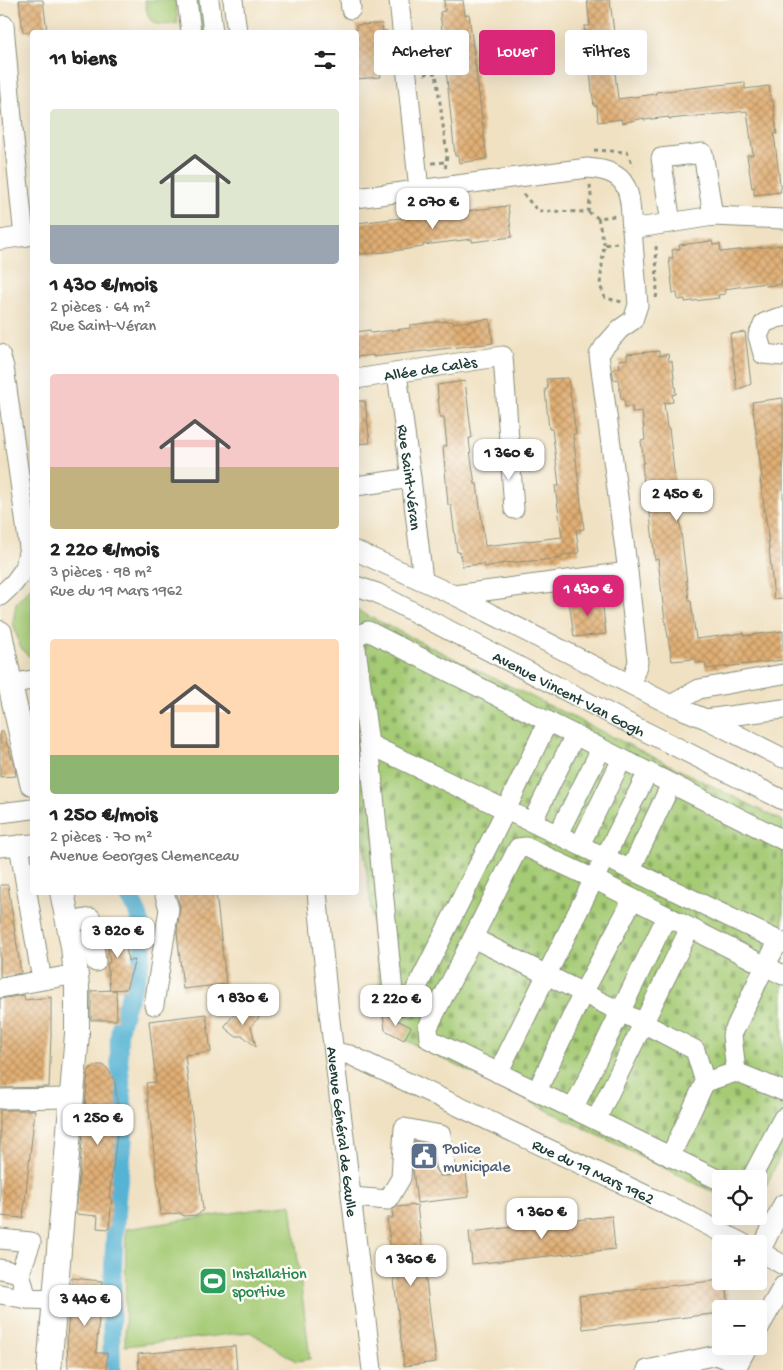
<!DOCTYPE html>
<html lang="fr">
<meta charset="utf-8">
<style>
:root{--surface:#fff;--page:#f6f6f6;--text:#222;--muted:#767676;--accent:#db2777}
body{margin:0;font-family:"Gochi Hand",sans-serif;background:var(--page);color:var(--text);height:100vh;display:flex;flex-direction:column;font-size:19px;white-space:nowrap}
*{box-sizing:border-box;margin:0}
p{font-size:16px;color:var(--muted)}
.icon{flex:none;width:28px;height:28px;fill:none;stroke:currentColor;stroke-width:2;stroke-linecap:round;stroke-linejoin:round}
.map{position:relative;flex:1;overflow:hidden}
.side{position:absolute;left:30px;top:30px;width:329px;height:865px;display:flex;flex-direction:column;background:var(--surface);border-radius:5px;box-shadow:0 5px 20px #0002}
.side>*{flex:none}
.banner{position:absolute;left:374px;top:30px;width:334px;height:45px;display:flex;gap:10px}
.controls{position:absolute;left:712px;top:1170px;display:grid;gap:10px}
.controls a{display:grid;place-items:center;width:55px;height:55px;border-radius:5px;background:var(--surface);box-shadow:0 5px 20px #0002;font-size:25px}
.price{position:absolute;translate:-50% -42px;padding:0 11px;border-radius:10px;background:#fff;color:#222;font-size:16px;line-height:32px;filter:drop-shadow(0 1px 2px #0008)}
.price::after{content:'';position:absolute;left:50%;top:30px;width:15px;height:11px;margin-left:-8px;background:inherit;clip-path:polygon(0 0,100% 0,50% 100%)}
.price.current{background:var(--accent);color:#fff}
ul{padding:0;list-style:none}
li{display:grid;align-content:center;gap:10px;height:265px;padding:0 20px}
li span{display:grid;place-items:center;height:155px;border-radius:5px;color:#555}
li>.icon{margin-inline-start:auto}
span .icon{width:90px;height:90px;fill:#fffc;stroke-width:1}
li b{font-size:21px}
h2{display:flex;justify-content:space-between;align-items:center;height:60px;padding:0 20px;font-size:21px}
.tag{padding:0 18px;border-radius:5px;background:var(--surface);box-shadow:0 5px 20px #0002;font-size:18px;line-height:45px}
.tag.current{background:var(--accent);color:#fff}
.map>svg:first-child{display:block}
</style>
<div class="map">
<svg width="783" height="1370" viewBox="0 0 783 1370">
<defs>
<pattern id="cemetery-stones" width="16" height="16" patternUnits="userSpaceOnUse" patternTransform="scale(1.25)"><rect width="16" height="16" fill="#a5cb75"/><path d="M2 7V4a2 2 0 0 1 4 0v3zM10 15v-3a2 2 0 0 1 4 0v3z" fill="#86a661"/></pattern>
<pattern id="building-cross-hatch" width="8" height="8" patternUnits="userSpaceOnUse" patternTransform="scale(1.25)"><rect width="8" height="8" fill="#e1af75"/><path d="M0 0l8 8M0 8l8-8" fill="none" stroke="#b69061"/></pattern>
</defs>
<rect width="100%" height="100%" fill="#fdfcf7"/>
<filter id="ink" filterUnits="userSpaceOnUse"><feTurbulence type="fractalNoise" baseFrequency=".02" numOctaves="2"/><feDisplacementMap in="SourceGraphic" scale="10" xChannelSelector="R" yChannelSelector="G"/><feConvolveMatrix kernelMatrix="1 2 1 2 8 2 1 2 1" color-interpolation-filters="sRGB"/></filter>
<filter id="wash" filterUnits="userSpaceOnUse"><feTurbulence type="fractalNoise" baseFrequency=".0096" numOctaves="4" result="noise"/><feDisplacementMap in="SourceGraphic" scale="20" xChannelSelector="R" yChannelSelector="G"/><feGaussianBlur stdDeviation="1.12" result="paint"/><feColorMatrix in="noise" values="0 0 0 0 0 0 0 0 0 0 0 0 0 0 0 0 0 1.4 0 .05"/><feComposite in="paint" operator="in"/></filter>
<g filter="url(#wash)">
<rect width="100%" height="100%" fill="#f0e1c2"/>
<path fill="#a5cb75" stroke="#628454" d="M145,0H175L178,23C154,27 148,26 145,0Z
M195,0H202L206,32H199Z
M32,586V658L25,653L20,646L13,623L16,603Z
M291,1204L310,1359L296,1361L250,1332L125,1346L126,1229Z"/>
<path fill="url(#cemetery-stones)" stroke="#628454" d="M356,610L783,821V1150L759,1201V1179H721V1196L385,1030L356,780Z"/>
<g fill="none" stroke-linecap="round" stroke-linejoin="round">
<path stroke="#56b3d4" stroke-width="18" d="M112,1370C110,1313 113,1256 117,1199C119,1176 124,1151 124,1128C125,1097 117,1067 119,1037C121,1005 142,977 143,945C143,921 139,912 126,892"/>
</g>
<g id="blocks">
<path fill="url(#building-cross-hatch)" d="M19,0H43L47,32H23Z
M444,0H463L465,15L469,14L487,159L459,163L458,156H455L440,12L445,11Z
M587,0H610L618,65H614L618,99L656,94V92L745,82V89L769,86L771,101H773L777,134H774L781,192L754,195V187L752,188L747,155H753L747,111L669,119V117L644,120V118L622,123L621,119L598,122L597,106H594L584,26H590Z
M374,24H382L383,31H387L391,64L387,65L388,72L380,73L381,77L356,79V25Z
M508,206L512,237L472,242V239L423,245V247L385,252L360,254V252H356V223L420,216V219L458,214L457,212Z
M712,241L713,245L720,244L721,252L783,245V280L781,281L782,284L766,286L765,283L725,289V294L718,295L719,298L685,302V299L678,300L677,293H673L669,258H673L672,250L680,249L679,245Z
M490,319L493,343L373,357V355L357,357L356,353V332L370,330L371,333L410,328V325L436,322L453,321V323Z
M745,332L751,384L737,390L730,334Z
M659,351V356L668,354L669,361H672L676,394L672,395L673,402L664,403L667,428H669L689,601H691L696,639L744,633V636L783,631V660L706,669L705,662L696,663V659L672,661L664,613L658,559L655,560L649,506L644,484L642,463H644L641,441L645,440L642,411L632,412V406L625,407L624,399H621L618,379L614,380L612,370L620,367L619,360L627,359V354Z
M568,378L576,434H573L584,529L576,530L579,553L562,555V558L544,560L505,563L484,567V564L462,566L460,552H457L451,505H448L443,446H447L444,417H440L437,385L465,381L472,438H469L471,458L475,484H477L485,546L562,537L555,486H559L556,460L552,429H549L545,389H548L546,379Z
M783,398V598L774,599L767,527L760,478L762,477L752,402Z
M356,401H365L370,443L356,444Z
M602,598L606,634L574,637L569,601Z
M3,731L15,768L16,776L0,777V732Z
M0,885H8L21,973L0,977Z
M176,892H216L226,984L183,989L177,931L180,906Z
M124,926L128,961L135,960L126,989L110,990L107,963H110L105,928Z
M116,990L117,1020H91V991Z
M24,995L25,1000L51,997V1036L49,1087L0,1088V999Z
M235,1013L240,1016L262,1014L251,1026L256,1047L243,1036H235L224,1027Z
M383,1013L411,1027L404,1040L385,1030Z
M206,1014L211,1052L185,1055L203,1210L198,1215L184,1216L180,1213L161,1215L146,1083L156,1082L149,1021Z
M97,1065H103L108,1069L115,1082L119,1119L109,1198H112L109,1229L97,1228L98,1216L76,1214L88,1072L91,1068Z
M0,1110H35L23,1218L0,1216Z
M414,1141L431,1145L434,1167L436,1171L440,1176H447L466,1172L469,1197L417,1203L413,1170Z
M417,1205L436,1362L404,1366L387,1218H393L392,1210L396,1207Z
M612,1216L615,1249L472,1264L469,1232Z
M72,1278L102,1281L96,1353H107V1370H68L67,1337Z
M721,1280V1281H726L729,1309H721V1313L583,1329L579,1296Z
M235,1346L237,1370H139L138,1354L195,1349V1350Z"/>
</g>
</g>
<g filter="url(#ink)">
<use href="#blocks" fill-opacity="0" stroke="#888f7b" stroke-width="1"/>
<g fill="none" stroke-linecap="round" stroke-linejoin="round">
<defs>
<g id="minor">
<path d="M187,0L191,32"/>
<path d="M209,0L213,32"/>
<path d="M233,0L237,32"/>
<path d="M350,0L351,9"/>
<path d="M399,0L419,190"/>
<path d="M4,25L13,129L24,237"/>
<path d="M356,198L588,168C597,169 607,170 615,175C633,185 630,212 632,229L713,216L783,219"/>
<path d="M671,223L661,158L703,153L713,216"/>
<path d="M0,240L32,235"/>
<path d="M783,317L777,318L764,323L758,336L763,354L783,356"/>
<path d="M0,354L4,367L29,547L25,568L14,583L0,596"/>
<path id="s1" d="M397,373L411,478L423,580"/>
<path id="s2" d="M356,379L503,356L514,509"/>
<path d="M356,486L411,478"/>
<path d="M356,551L454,595L671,705L706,719L783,758"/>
<path id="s3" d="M356,586L377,593L620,719L783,800"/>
<path d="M454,595L628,572"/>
<path d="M356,636L368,631L783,840"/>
<path d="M356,648L369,744L783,943"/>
<path d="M10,684L32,680"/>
<path d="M631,684L638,662L628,572L599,355L604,347L620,329L633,320L638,305L632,229"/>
<path d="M671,705L699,689L783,674"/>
<path d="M706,719L783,709"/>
<path d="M369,744L394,1002L407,1007L506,810L548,721"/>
<path d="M648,772L594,879L783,975"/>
<path d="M0,813L32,809"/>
<path d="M532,822L575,735"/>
<path d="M558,834L601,749"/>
<path d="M19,845L40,969"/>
<path d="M580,845L622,759"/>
<path d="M0,847L32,844"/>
<path d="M631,869L671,784"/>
<path id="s4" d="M317,892L329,1012L372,1370"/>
<path d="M68,922L91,918L96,962"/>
<path d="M473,938L643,1023L695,1050L705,1082L670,1157"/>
<path d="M0,988L76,974"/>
<path d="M154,1005L169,909L164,892"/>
<path id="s5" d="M334,1052L350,1055L686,1214L744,1244"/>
<path d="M736,1072L732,1035L765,966L779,941"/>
<path d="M498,1073L594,879L526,847L518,848L428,1027L429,1039L721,1181"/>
<path d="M705,1082L736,1072L783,1091"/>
<path d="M537,1091L583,993L633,899"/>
<path d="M0,1099L71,1098"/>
<path d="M573,1109L667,916"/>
<path d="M596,1120L690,928"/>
<path d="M751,1179L783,1118"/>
<path d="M352,1197L388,1200L401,1178L404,1128L441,1135L445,1165"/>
<path d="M0,1239L31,1242L20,1273L27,1299L54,1300"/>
<path d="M759,1251L783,1265"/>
<path d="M760,1252L783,1204"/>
<path d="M0,1269L20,1273"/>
<path d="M0,1294L27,1299"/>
<path d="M759,1328L783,1286"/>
<path d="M647,1370L717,1355L738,1364"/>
<path d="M735,1370L748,1346"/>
</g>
<path id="major" d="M0,633L10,684L32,783
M49,1370L77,1034V987L73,946L62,892"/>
</defs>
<use href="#minor" stroke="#888f7b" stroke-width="21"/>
<use href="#major" stroke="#888f7b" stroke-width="26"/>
<path stroke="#888f7b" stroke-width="3" stroke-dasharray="4 4" stroke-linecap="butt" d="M424,74L436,73L447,155L445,171
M594,150L627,152L633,166
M432,163L445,162
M523,194L538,211L588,212L591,196L590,184
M588,212L598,218L615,216
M598,218L604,244
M617,243L604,245L600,285L605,298L622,302
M656,298L657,293L656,242"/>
<use href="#minor" stroke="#fff" stroke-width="19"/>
<use href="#major" stroke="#fff" stroke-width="24"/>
</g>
</g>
<defs>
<symbol id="civic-square" viewBox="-11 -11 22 22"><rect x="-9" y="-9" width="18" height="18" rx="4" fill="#5c6f8a" stroke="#fdfcf7"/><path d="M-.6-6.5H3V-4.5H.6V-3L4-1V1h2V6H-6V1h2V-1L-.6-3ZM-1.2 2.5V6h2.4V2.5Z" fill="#fff"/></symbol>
<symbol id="stadium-square" viewBox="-11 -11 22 22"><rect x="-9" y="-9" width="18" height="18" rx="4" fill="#2e9e5b" stroke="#fdfcf7"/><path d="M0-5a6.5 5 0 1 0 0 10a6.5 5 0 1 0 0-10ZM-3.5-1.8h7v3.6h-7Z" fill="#fff"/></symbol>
</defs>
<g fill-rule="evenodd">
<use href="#civic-square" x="408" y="1140" width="32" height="32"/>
<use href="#stadium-square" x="197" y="1265" width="32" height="32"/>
</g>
<g text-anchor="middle" stroke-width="5" stroke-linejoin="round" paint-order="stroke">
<g font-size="16" fill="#1f3d34" stroke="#fdfcf7">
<text dy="6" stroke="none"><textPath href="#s2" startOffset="75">Allée de Calès</textPath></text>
<text dy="6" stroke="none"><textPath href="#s1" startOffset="105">Rue Saint-Véran</textPath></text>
<text dy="6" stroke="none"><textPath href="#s3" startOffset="239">Avenue Vincent Van Gogh</textPath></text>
<text dy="6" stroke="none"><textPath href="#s4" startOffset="241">Avenue Général de Gaulle</textPath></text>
<text dy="6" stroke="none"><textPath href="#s5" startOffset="286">Rue du 19 Mars 1962</textPath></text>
</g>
<g font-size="16" fill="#4e5e75" stroke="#fdfcf7" text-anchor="start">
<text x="443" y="1153">Police<tspan x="443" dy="18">municipale</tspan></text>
</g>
<g font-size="16" fill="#27864d" stroke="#fdfcf7" text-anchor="start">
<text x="232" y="1278">Installation<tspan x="232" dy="18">sportive</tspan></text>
</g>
</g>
</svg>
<div class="controls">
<a><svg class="icon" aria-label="locate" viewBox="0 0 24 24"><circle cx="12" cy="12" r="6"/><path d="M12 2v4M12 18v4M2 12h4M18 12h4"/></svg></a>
<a>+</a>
<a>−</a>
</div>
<b class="price" style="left:433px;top:230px">2 070 €</b>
<b class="price" style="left:509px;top:481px">1 360 €</b>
<b class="price" style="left:677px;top:522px">2 450 €</b>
<b class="price current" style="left:588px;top:617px">1 430 €</b>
<b class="price" style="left:118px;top:959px">3 820 €</b>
<b class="price" style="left:243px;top:1026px">1 830 €</b>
<b class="price" style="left:396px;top:1027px">2 220 €</b>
<b class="price" style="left:98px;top:1146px">1 250 €</b>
<b class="price" style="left:542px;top:1240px">1 360 €</b>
<b class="price" style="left:411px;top:1287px">1 360 €</b>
<b class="price" style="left:85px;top:1327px">3 440 €</b>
<div class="banner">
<a class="tag">Acheter</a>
<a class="tag current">Louer</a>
<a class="tag">Filtres</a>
</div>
<section class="side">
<h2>11 biens<svg class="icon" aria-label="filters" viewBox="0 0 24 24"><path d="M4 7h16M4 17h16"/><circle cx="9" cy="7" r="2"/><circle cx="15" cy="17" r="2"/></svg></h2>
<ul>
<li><span style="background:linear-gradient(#dfe7d0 75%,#9aa5b1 0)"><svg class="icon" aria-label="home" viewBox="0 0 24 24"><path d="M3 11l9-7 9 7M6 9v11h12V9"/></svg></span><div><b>1 430 €/mois</b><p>2 pièces · 64 m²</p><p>Rue Saint-Véran</p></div></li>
<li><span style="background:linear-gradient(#f6c9c9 60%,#c2b280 0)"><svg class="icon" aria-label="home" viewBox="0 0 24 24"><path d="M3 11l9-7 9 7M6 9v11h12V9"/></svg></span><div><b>2 220 €/mois</b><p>3 pièces · 98 m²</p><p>Rue du 19 Mars 1962</p></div></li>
<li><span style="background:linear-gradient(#ffd9b3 75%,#8fb573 0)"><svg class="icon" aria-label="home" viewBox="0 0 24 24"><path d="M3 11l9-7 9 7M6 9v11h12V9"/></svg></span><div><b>1 250 €/mois</b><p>2 pièces · 70 m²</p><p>Avenue Georges Clemenceau</p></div></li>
</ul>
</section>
</div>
